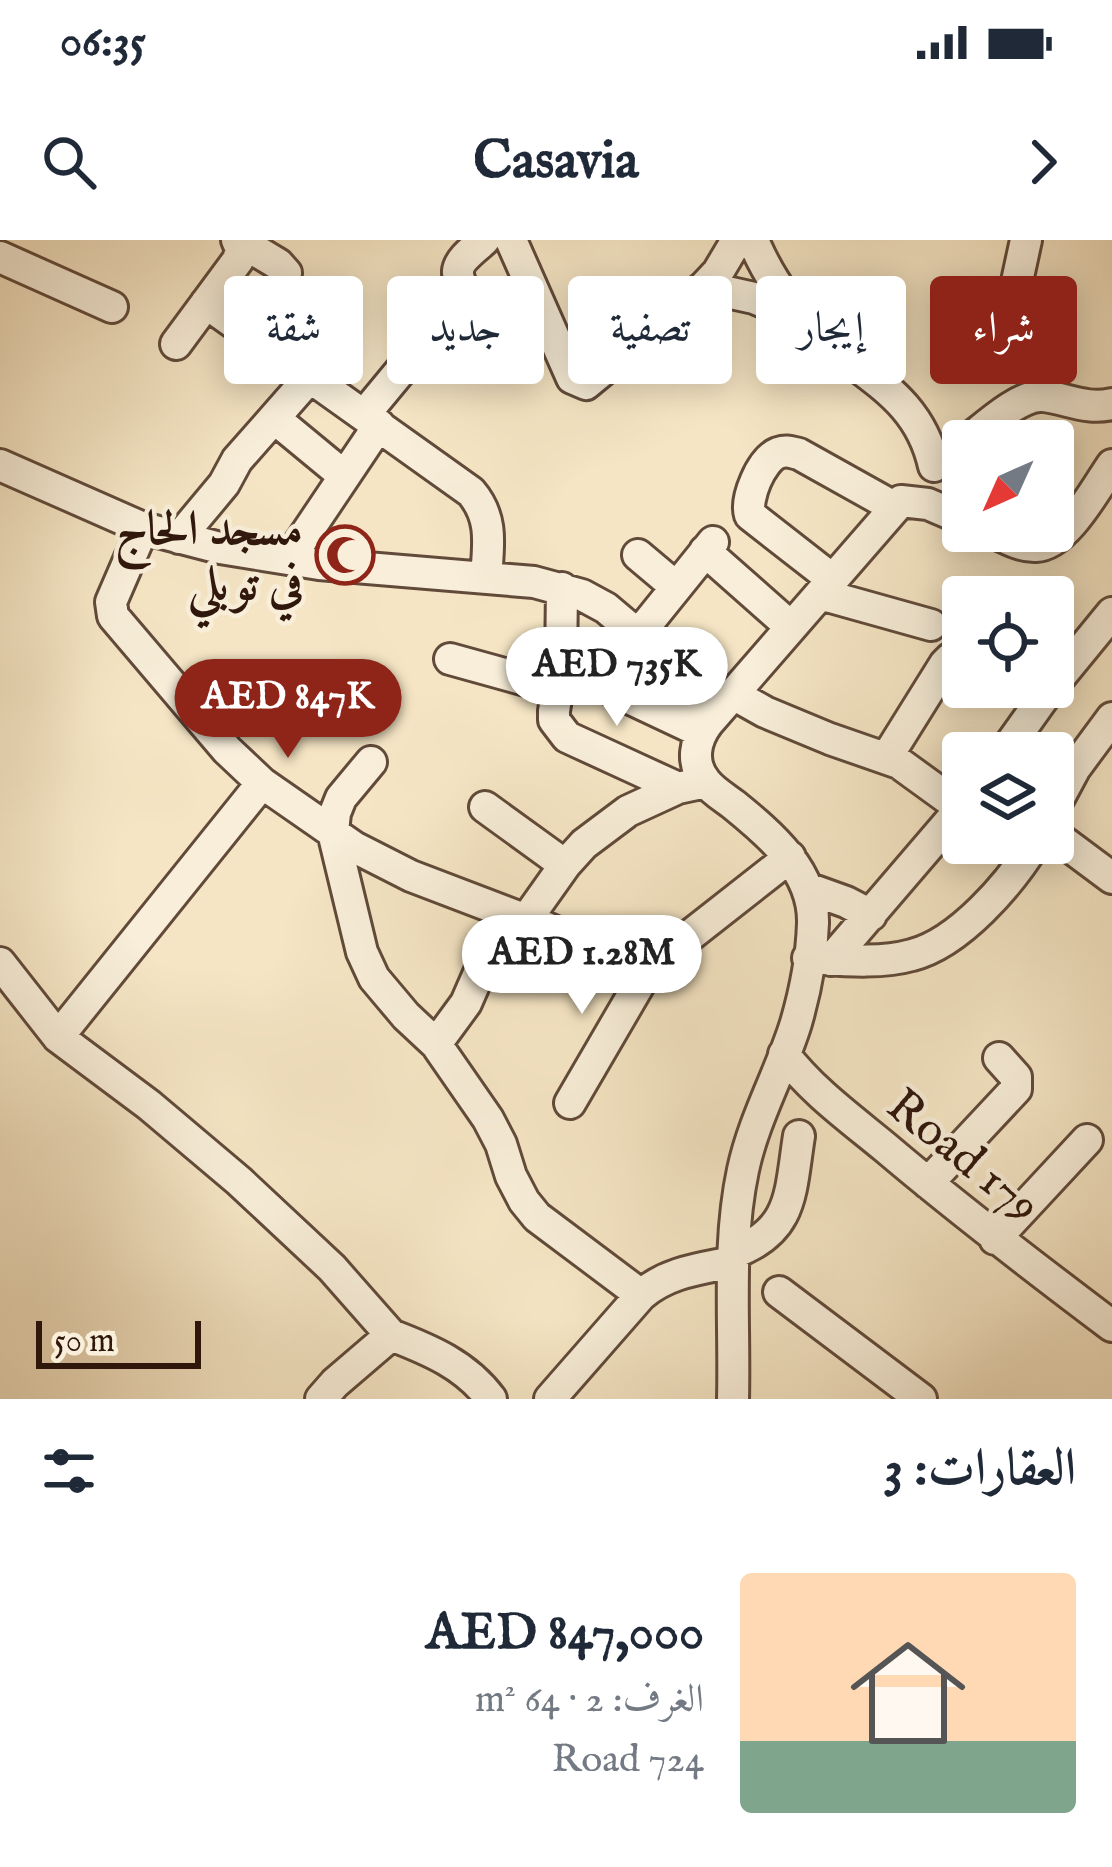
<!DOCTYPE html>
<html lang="ar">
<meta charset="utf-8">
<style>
:root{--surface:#fff;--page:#f2f2f3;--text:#1f2937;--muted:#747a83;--accent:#8f2418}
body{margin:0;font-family:"IM FELL English",Amiri,serif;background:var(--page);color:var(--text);direction:rtl;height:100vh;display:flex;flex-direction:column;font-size:45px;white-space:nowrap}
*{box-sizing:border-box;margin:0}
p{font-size:39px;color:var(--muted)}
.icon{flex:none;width:66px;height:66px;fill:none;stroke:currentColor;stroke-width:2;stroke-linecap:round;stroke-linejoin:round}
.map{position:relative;height:1159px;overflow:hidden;direction:ltr}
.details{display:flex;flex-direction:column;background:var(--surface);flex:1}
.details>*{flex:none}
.hud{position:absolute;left:36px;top:36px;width:1041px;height:108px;direction:rtl;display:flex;gap:24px}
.needle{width:78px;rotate:225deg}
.controls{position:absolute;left:942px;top:180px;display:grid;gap:24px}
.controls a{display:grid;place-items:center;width:132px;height:132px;border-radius:12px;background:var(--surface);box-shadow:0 6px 30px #0003;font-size:60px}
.scale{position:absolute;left:36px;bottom:30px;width:165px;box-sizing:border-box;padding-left:12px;border:6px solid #30170c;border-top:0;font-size:33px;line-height:42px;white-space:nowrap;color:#30170c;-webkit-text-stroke:9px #f8eed9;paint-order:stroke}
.price{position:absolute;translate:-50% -102px;padding:0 27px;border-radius:42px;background:#fff;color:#222;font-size:39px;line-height:78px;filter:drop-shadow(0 3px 6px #0008)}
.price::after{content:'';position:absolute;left:50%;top:72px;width:36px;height:27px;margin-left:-18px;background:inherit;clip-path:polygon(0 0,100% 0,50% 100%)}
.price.on{background:var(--accent);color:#fff}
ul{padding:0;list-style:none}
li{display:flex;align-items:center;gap:36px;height:300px;padding:0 36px}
li span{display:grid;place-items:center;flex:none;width:336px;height:240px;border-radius:12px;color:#555}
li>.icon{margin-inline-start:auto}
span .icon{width:144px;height:144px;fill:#fffc;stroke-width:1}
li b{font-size:51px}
h2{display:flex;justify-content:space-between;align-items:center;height:144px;padding:0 36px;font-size:51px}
.tag{padding:0 42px;border-radius:12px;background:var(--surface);box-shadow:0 6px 30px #0003;font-size:42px;line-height:108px}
.tag.on{background:var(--accent);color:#fff}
.status{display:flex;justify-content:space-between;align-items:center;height:84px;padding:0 60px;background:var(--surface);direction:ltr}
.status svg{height:33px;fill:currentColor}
header{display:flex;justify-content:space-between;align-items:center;height:156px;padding:0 36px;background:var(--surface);font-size:54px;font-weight:800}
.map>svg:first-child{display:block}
</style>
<div class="status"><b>06:35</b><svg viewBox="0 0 49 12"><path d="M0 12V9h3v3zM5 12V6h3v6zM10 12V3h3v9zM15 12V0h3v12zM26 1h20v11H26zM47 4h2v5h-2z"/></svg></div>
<header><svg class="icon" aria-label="forward" viewBox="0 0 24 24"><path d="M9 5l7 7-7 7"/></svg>Casavia<svg class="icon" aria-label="search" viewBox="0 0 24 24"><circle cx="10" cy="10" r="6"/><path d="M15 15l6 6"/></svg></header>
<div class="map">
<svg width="1112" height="1159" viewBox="0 0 1112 1159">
<rect width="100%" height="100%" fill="#f5e5c4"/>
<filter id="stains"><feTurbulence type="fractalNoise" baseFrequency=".00167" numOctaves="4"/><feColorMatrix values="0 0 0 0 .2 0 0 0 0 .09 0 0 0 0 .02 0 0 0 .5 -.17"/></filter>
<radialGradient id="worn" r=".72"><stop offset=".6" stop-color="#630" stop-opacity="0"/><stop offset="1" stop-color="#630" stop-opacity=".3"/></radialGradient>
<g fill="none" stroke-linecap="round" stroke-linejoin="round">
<defs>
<path id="minor" d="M238,0L278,24L286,33L284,45L246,91
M511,0L572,138L586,144L704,47L718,32L737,0
M753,0C768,36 789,67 818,94C866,139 918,155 934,226
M0,17L112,67
M704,47L754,58L796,75
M1013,60L1026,0
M206,63L471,252C494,279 488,306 486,338
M176,104L238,20L241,9L237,0
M364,175L460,59C466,43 457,44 458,31C459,19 477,7 484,0
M274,178L343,235
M967,201C985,187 1020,154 1043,156C1068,159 1087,170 1112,164
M0,225L143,288L220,308L319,324L534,342L582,355L606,368L638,395L708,483
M143,288L111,362L113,376L227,510L262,543L354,607L411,636L542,686L630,726L640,727L660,719L790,617
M991,291C1004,297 1021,307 1036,306C1066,305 1096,248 1112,225
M179,298L224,244L237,220L310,137
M705,311L791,387
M638,315L676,347
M289,319L379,185
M832,339L750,275C745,259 761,220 778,213C787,210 790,212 799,214L894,267
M562,348L561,426L554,471V480L567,497L678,548
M820,354L931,385
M638,395L713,302
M450,419L558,449
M561,426L701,492
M1053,445L1112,373
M733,454L765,472L830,499L899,523L961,568
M1004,513L1051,447
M887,517L945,424L951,418L963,416
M371,522L341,558L335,573L333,592L362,712L374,738L406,776L436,804L488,879L501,904L511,936L524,961L537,977L641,1055
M485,567L565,625
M1053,569L1075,528L1112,478
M1053,594L1112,638
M807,648L846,662L871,675
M808,718C841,720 880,724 912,715C959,703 1010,644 1035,603
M831,720L963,566
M0,723L58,797L149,865L239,941L332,1028L391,1095
M58,797L262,543
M436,804L466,763L490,708L510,686L526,680L565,625L584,604L628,571L678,548L706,542
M784,814C812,851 851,879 886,908C959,970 1035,1028 1112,1086
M570,863L651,724
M928,943L1016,849V837L999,818
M995,999L1087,900
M733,1013C794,991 790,952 799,896
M779,1052L921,1159
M321,1159L335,1143L391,1095C430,1110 466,1125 491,1159
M550,1159L641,1055C668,1032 699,1029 733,1022
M733,1159C735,1082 727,1005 743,930C754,878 781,832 796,783C805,752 812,714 813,683C814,631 771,595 734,565C725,558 713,551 706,542C690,523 695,500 708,483L901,261L928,264L963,279"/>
</defs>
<use href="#minor" stroke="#614a3a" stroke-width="36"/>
<use href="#minor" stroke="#f8eed9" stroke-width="30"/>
</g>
<defs>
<symbol id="mosque-ring" viewBox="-11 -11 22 22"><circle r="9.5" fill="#f8eed9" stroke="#8f2418" stroke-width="1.5"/><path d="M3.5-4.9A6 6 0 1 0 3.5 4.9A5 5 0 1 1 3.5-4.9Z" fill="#8f2418"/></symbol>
</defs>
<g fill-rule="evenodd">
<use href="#mosque-ring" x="312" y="282" width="66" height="66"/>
</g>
<g text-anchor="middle" stroke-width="9" stroke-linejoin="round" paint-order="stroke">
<g font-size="48" font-weight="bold" fill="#30170c" stroke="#f8eed9" text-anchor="end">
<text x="303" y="304">مسجد الحاج<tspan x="303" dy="55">في توبلي</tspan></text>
</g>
<g font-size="48" fill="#30170c" stroke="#f8eed9">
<text transform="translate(965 914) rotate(39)" y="17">Road 179</text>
</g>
</g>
<rect width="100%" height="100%" filter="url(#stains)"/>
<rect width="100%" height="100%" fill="url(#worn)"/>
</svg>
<div class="controls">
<a><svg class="needle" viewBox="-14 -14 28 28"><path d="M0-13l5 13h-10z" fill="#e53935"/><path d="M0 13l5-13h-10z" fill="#747a83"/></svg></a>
<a><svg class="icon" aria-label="locate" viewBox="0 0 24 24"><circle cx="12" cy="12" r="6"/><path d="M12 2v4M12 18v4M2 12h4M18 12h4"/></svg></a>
<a><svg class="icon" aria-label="layers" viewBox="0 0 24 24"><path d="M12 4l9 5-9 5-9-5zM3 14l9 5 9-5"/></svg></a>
</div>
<div class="scale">50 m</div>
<b class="price" style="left:617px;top:489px">AED 735K</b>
<b class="price on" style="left:288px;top:521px">AED 847K</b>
<b class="price" style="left:582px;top:777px">AED 1.28M</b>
<div class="hud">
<a class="tag on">شراء</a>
<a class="tag">إيجار</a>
<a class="tag">تصفية</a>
<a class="tag">جديد</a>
<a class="tag">شقة</a>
</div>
</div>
<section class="details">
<h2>العقارات: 3<svg class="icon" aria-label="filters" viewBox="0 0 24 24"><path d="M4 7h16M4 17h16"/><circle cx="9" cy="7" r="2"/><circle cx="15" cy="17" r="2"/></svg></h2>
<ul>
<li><span style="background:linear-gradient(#ffd9b3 70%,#7fa58c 0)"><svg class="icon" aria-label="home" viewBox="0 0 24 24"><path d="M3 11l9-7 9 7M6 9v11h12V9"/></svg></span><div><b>AED 847,000</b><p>الغرف: 2 · 64 m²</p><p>Road 724</p></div></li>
</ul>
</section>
